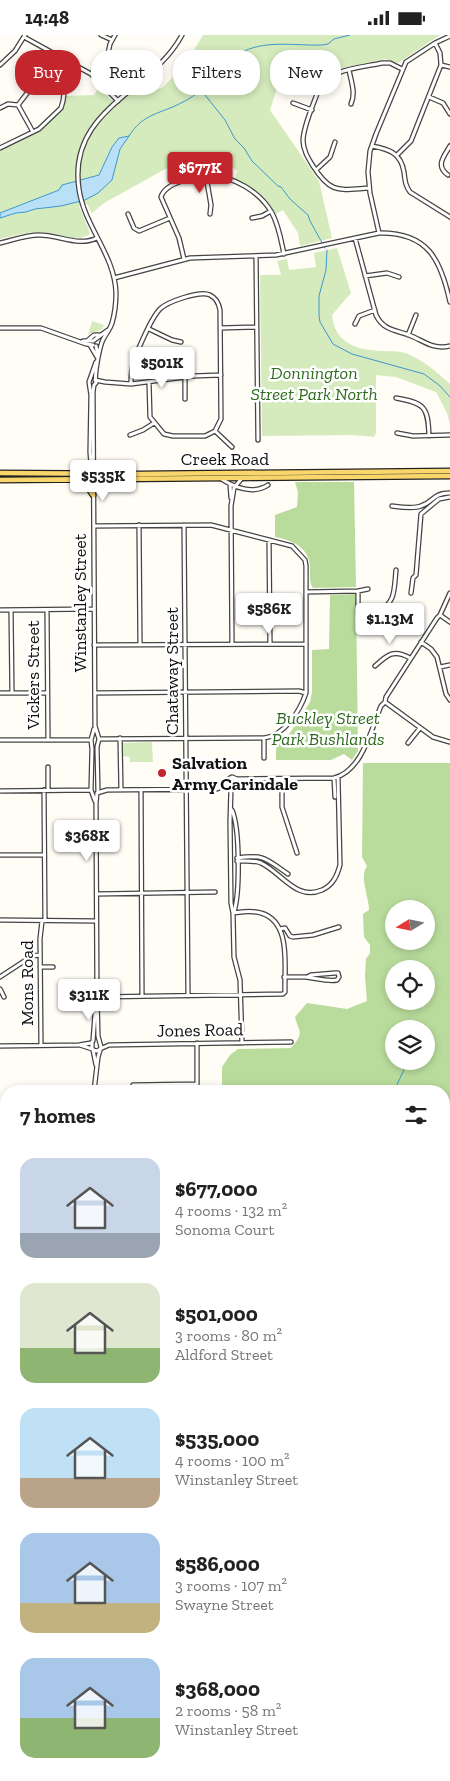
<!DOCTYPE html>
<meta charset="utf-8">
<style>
:root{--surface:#fff;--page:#f2f2f2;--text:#222;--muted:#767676;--accent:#c4262e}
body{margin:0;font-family:"Zilla Slab",serif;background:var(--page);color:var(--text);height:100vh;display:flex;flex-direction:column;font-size:19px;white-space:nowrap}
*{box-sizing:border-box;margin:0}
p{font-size:16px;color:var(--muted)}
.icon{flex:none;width:28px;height:28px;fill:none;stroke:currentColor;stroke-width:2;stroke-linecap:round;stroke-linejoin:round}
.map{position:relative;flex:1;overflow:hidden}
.details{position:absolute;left:0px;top:1050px;width:450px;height:696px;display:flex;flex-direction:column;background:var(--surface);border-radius:20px 20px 0 0;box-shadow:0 2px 8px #0003}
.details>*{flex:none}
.hud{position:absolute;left:15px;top:15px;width:420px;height:45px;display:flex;gap:10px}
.needle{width:32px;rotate:260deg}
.tools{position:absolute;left:385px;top:865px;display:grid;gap:10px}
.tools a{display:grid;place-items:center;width:50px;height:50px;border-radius:50%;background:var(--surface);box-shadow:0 2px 8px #0003;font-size:25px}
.price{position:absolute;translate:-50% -42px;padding:0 11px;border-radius:5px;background:#fff;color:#222;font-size:16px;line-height:32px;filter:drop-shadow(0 1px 2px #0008)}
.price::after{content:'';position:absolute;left:50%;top:30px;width:15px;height:11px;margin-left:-8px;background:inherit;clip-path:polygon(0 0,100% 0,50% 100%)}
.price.current{background:var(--accent);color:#fff}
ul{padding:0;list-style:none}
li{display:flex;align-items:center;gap:15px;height:125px;padding:0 20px}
li span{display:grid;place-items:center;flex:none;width:140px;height:100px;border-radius:15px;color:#555}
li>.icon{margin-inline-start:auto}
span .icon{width:60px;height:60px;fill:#fffc;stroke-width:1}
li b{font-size:21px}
h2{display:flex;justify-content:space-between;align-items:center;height:60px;padding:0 20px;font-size:21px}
.pill{padding:0 18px;border-radius:20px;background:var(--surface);box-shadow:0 2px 8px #0003;font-size:18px;line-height:45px}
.pill.current{background:var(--accent);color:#fff}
.status{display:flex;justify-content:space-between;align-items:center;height:35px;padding:0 25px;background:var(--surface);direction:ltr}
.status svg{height:14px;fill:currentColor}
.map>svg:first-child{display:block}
</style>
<div class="status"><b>14:48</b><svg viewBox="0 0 49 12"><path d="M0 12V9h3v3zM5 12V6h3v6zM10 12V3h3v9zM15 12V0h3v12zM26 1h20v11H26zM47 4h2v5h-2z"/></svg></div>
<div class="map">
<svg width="450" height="1746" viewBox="0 0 450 1746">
<rect width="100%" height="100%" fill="#fffdf5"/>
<path fill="#d5ebbd" d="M203,0H440L398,28L385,24L337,34L323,41L312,37L280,45L270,75L319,146L332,203L300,211L298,198L283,175L276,179C265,162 254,151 235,144L237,136L222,123L196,120L185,123L104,168L92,178L87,169L79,171L90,198L89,200C72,208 57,197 39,197C26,197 13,201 0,204V113L39,94L61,73L64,61L94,60L99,52L110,64L118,66L133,51L139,59L162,53L185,30Z
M337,213L351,258L332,280C334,302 349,313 371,315C382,317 394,315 405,318C422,324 437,337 450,349V389L447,378L436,357L396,342L376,340V398L374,402L353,400L262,401L260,240H281L277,226L287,224L289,235L316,232L314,218Z
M92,286L104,290C102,298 93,295 88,300Z
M152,707L153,727H130V722L123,721L122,708H124Z
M450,1681V1746H420L421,1740H444V1689Z
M92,1740H122L129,1746H125L121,1743L119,1746H93Z"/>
<path fill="#b9dc9c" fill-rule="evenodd" d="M295,447H354L356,552L313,553C309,548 310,540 310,534C310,512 293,506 275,502V480L297,472L298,457Z
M356,559L358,716L352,725L344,719L331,725H276V709L281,707L290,698L310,667L312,657V615L329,614L330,560Z
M363,728H450V1253L444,1258V1056H222V1032L230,1020L238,1014L291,1013C305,997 299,998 295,982L307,968L347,974L367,966L365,941L366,924L370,918V910L364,902L363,879L369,875C369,862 359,842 367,831L362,822ZM394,874H426V906H394ZM394,934H426V966H394ZM394,994H426V1026H394Z
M450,1383V1410H444V1384Z"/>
<path fill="#e6f2cf" d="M0,1181H6V1197L0,1198Z
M0,1201H6V1218H0Z
M450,1260V1286L444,1277V1264Z
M450,1413V1459L444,1460V1414Z"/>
<path fill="#b9e0f7" stroke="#3f96cf" d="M129,101L120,114L112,145L98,158L85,165L61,171L35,174L26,177L16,178L0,183V178L59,155L62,150L99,140L112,112L119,103Z"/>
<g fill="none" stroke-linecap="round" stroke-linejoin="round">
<path stroke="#3f96cf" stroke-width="1" d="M201,55L225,85L235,104L244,113L252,126L278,151L281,152L290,164L308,180L310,186L325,213
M129,101C143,78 161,79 183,67C189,64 197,59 201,54C207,47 210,38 217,32C222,27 229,27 234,24C236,22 237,20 239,19C263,4 295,11 322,10L328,9L334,4L350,0
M327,215L326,235L319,261V281L320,287L333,309L352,319L424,339L439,350L450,362
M394,1056L408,1026"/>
<defs>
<path id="minor" d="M101,0L112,5
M24,2L91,39L118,66
M0,30L15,16L25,0
M441,30L450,32
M349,35C351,46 356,58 351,69
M98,45L107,23L110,9L115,0
M429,62L443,68L450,79
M293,68L312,75
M18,70L35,48
M0,73L8,69L18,70L33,97
M372,111C389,114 401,118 404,137C405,145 405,150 410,157L450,182
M0,113L39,94L61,73L63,66L66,44L74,29
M397,120L411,106L441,30L440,18L435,8
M316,135L330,122L335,107
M448,140C435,131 444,121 450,111
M206,141L211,170L210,179
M369,153C338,155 331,159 313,131C308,123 303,115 303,105C304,89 313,71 318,56C329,33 360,33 382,28H390L402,34
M128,179L134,193L139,196L170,183
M252,183L262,181L271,176
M379,198L370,158L368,137L370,116L376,99L406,27L435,8L450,1
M355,203L376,280C383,295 395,295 409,300C424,306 433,315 450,311
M0,208C13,205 26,200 39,200C60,200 78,212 97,203
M256,221L258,405
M184,224L179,203L161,162C164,152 176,148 185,145C193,143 200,141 208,141C233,140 260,157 272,178C279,191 281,205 284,219
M365,241L387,238L399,242
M114,243L190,223L276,220L379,198C428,197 441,225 450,267
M355,289L359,281L375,275
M0,293H41L86,309L93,310
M220,293L256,292
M149,294L172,305L181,307
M408,300L416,280
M83,306H93L108,295
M87,306L94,300H100
M90,310L97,322
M96,311L98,321
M185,342V364
M95,345L105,347L131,349L193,341L221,340
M131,349C131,344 131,339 132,334C134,322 151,283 160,274C167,267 200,255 210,260C216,263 219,269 220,275L221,384L215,396L205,401H173L164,399L150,382L149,347
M396,363C425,368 428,372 429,401
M215,396L232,412
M397,398L413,401L450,400
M130,400L143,395L154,388
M92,441L90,417L91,360L89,347L96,327
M220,443C233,452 253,460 268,450
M230,449L231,463
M392,471C400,472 413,474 421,471C434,467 432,458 450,458
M139,490L140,610
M184,490L188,961
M94,491L211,490L292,511L305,525L306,531V658C300,676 284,701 264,703L99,704
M269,505L270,609
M358,556V578L361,582C366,583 370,581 375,578C396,569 394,556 396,535
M306,557L358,556L368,554
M411,558L413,543L416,540L421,479L439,464L450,462
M0,575L94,574
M11,575L12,658
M47,575L48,705
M440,580L450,587
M421,607L431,614L437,622L446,659L450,665
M232,609L231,471L234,453L242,443
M94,610L306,609
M375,631C388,619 394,614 410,623
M440,632L450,630
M0,658H47
M95,658L299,656L306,658
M385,667L433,702L450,707
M94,694L91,705L92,714L91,755L95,766
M120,703L121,755
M264,703V723
M0,705H91
M408,708L420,693
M48,732V755
M334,743L335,762
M282,744V772L297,818
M234,746L231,754L230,786L231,868L233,878L234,922L240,945L242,1008
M211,754L232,742L237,744L334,743C362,736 371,695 381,671L385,667L386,662L437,583L440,580L450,558
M44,755L45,886
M141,755L142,961
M0,756L91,755
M98,757L97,712L99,704L95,691L93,357L94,350L96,348C94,341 99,315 102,307C104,301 110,295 112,288C115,278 116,267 116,258C115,220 84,191 79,154C67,74 152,57 182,0
M232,775C240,794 240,857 234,877
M0,820H44
M237,823C265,819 266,824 288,839
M237,826C245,826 254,825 261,828C282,838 296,866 322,855C333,850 337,841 340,830L338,742
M97,859L215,857
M0,885L96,886
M280,894L285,893L290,901L293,902L313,900L339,892
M40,932H53
M0,942L32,921L40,920
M284,942C291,942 298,942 305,942C315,943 328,947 337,945L339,942L338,938H335L311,940L307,942
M0,954L4,962
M97,962L283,959L285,957C284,932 292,887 261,878C252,875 242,877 233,878
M93,1006L96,965
M92,1007V1014L96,1016L99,1015
M197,1008V1056
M41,1010L40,904L42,886
M80,1010L92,1014
M0,1011L79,1010L91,1008
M100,1014L109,1010L291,1007
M93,1015L96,1030
M133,1050L197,1049
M94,1056L98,1022L101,1012L98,1001L97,962L96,768L97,758L107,755L213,754H217L237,744
M0,1076H6
M0,1270H6
M0,1317H6
M0,1369H6
M0,1415H6
M0,1462H6
M0,1508H6
M444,1595L446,1592V1552
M444,1656L450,1651
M0,1703H6
M17,1740L18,1746
M69,1740L70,1746
M144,1740L145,1746
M151,1740L159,1745
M316,1740L319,1746
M14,1746V1740
M148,1746L154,1743
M187,1746L192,1740
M273,1746L286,1740
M389,1746L392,1740"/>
<path id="major" d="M94,429L102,439
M0,438L139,439L450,436
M79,439L91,430
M0,445L450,441
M83,445L93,460
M444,1504L450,1503
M0,1550H6
M0,1553L6,1554
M156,1740L162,1746"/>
</defs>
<use href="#minor" stroke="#444" stroke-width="5.5"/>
<use href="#major" stroke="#222" stroke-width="7"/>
<use href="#minor" stroke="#fff" stroke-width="3"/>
<use href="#major" stroke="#f9d66b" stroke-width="4.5"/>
</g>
<circle fill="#c4262e" stroke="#fff" stroke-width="2" cx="162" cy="738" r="5"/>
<g text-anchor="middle" stroke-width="5" stroke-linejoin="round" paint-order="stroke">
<g font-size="18" font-style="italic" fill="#2f6b1f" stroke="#fff">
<text x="314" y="344">Donnington<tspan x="314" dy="21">Street Park North</tspan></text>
<text x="328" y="689">Buckley Street<tspan x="328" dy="21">Park Bushlands</tspan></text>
</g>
<g font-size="18" fill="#111" stroke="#fff">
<text x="225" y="430">Creek Road</text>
<text transform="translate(80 568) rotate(-90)" y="6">Winstanley Street</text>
<text transform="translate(172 636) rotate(-90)" y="6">Chataway Street</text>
<text transform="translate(33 640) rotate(-90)" y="6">Vickers Street</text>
<text transform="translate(27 948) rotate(-90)" y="6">Mons Road</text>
<text transform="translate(200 995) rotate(-1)" y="6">Jones Road</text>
</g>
<g font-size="18" font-weight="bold" fill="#111" stroke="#fff" text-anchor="start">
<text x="172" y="734">Salvation<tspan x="172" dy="21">Army Carindale</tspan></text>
</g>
</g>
</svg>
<div class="tools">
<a><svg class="needle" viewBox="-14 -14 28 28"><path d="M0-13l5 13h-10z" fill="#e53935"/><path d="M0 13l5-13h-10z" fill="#767676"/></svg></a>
<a><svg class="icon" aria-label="locate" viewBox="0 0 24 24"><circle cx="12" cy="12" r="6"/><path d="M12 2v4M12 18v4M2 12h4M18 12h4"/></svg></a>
<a><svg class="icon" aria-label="layers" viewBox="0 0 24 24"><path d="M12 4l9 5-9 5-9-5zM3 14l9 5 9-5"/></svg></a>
</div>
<b class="price current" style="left:200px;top:159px">$677K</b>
<b class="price" style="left:162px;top:354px">$501K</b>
<b class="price" style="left:103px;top:467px">$535K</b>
<b class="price" style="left:269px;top:600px">$586K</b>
<b class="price" style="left:390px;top:610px">$1.13M</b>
<b class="price" style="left:87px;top:827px">$368K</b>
<b class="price" style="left:89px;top:986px">$311K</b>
<div class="hud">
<a class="pill current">Buy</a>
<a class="pill">Rent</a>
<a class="pill">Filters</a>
<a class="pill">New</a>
</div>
<section class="details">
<h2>7 homes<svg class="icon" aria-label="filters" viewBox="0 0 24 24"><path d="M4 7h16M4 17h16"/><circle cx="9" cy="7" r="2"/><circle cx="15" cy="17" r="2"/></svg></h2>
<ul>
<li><span style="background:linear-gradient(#c9d6e8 75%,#9aa5b1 0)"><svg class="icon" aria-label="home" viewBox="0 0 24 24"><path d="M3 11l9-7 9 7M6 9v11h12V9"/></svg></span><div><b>$677,000</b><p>4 rooms · 132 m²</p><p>Sonoma Court</p></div></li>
<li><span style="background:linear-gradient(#dfe7d0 65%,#8fb573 0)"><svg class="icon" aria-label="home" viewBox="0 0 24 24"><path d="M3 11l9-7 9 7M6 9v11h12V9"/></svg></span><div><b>$501,000</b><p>3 rooms · 80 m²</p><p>Aldford Street</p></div></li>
<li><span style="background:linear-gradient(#bfe0f5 70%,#b9a48a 0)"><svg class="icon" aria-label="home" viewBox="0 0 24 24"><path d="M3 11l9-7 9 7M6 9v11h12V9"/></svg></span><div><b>$535,000</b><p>4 rooms · 100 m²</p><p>Winstanley Street</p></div></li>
<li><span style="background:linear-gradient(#a9c7e8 70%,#c2b280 0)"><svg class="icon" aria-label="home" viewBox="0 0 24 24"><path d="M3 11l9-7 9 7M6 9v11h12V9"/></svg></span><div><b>$586,000</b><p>3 rooms · 107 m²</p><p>Swayne Street</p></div></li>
<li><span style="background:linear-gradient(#a9c7e8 60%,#8fb573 0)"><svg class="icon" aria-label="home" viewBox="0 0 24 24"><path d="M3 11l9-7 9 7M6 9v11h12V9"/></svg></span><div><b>$368,000</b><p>2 rooms · 58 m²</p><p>Winstanley Street</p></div></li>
</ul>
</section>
</div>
